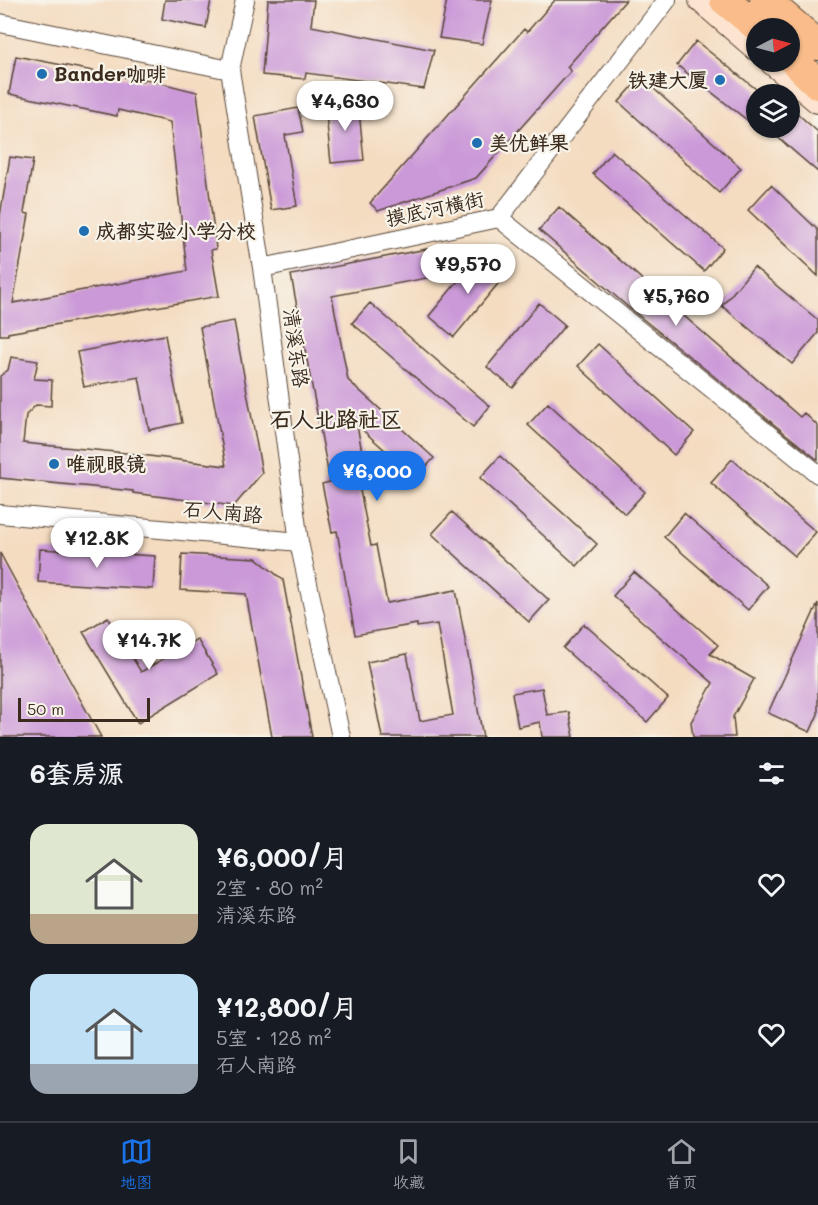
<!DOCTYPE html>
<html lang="zh">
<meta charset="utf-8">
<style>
:root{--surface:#171b24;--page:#20242c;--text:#f1f3f6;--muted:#9ea1a6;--line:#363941;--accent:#1a73e8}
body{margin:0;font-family:Mali,"LXGW WenKai TC",sans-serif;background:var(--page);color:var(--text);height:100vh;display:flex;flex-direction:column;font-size:22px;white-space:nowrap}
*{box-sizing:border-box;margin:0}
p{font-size:20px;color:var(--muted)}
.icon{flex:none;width:33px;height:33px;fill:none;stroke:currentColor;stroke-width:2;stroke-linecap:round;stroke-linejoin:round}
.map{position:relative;height:737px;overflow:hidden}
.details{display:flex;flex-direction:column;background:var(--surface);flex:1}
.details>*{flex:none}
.needle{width:39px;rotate:84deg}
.buttons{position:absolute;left:746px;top:18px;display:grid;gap:12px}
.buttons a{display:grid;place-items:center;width:54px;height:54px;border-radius:50%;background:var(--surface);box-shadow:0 2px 4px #0004;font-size:30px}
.scale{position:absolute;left:18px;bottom:15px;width:132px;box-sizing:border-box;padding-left:6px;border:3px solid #3b2a1e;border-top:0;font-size:16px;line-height:21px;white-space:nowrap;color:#3b2a1e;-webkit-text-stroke:4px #f7f3e8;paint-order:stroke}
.price{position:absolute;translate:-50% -51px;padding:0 14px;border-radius:21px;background:#fff;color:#222;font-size:20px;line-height:39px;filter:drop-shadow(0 2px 3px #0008)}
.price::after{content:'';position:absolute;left:50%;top:36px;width:18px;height:14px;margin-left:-9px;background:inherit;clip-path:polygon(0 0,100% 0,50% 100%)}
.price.selected{background:var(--accent);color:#fff}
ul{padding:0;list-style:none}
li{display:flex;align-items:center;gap:18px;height:150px;padding:0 30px}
li span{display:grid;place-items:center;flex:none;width:168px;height:120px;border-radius:18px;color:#555}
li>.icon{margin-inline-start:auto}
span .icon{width:72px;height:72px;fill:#fffc;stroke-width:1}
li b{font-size:26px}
h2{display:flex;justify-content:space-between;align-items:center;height:72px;padding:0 30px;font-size:26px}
.dock{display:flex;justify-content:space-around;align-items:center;height:84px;border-top:2px solid var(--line);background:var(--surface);font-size:16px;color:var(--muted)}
.dock a{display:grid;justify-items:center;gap:3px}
.dock .selected{color:var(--accent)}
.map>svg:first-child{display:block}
</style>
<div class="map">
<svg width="818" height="737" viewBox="0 0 818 737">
<rect width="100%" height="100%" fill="#f7f3e8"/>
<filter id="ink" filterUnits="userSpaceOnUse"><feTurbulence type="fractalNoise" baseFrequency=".0167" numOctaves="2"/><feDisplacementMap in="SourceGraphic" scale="12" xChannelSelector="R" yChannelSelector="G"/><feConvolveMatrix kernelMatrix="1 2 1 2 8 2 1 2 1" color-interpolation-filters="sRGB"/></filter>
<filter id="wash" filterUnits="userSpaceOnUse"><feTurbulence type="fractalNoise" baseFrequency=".008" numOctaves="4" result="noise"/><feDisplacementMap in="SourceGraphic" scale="24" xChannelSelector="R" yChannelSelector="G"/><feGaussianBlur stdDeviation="1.35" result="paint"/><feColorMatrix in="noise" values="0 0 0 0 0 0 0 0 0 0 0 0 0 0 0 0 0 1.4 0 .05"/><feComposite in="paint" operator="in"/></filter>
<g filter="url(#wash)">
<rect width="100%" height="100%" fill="#f4dcc1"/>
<g id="blocks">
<path fill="#cb99d8" d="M165,0H211L206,28L162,19Z
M268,0H314L311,26L434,50L424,89L306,73L305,79L262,75Z
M447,0H492L482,44L439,38Z
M555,0H626L567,67L571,71L476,178L378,211L370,203L524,29L527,32Z
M696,41L756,89V127L677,65Z
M16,56L144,81L145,79L197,92L216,249L211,250L219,296L8,333V335H0V216L10,157L33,160L24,213L29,214L13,303L187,271L170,122L118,110L117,116L9,94Z
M641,77L741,168L719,193L619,102Z
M358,101L364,160L331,163L325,104Z
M789,106L818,132V172L767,128H789Z
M298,108L303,132L285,135L297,206L271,210L255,116Z
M612,151L723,248L704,271L593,174Z
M771,185L818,230V276L748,210Z
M559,207L800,417L804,413L818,426V460L628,307L539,230Z
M427,249L432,277L332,296L348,380L434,458L416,478L357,425L364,463L355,465L371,546L376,545L387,603L456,590L483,737H382L367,662L407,654L420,721L453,715L437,624L417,627V624L355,635L337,531L332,532L322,484L330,482L291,275Z
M481,253L506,274L454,337L429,316Z
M754,267L818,320V333L792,364L722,306Z
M370,303L490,406L473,427L352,323Z
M539,303L565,325L513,388L487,367Z
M234,321L262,473L234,506L133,493V491L0,478V376L8,370L11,357L38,361L34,379L52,380L51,406L36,405L26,415L23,443L126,453L226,466L200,327Z
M165,335L182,423L149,430L139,377L84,387L77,352Z
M598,344L694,432L674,455L578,366Z
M548,403L645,492L625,514L528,425Z
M500,456L597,544L577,566L480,478Z
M732,459L816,532L795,556L711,483Z
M452,512L549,600L529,622L432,534Z
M684,513L768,586L748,610L664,537Z
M40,549L155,556L153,589L38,582Z
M0,553L20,590L101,737H0Z
M182,554L256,558L283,580L312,737H272L246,594L180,590Z
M634,572L718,645L710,654L754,679L733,717L735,737H693L691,722L713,683L613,596Z
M818,603V714L810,732L768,713Z
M108,617L141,672L197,639L218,674L138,723L83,632Z
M584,624L668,698L647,722L563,648Z
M542,688L547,715L569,712L574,737H542L540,722L518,727L512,693Z"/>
</g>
</g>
<g filter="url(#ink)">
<use href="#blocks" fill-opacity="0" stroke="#574536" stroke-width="1.5"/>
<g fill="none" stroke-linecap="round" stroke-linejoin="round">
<defs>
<path id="minor" d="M245,0L230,70L262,268L299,542L341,737
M0,23L230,70
M499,218L667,0
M262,268L499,218L818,474
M0,514L299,542"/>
<path id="secondary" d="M702,0L756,47
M773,62L818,100"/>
<path id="trunk" d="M725,0L759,28
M765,0L818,45
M789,56L818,84"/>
</defs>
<use href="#minor" stroke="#574536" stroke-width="20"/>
<use href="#secondary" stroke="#574536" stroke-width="28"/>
<use href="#trunk" stroke="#574536" stroke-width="32"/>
<use href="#minor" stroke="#fff" stroke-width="18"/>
<use href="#secondary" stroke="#fde4d0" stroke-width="26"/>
<use href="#trunk" stroke="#f9bc8a" stroke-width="30"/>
</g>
</g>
<g fill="#1f6fb2" stroke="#f7f3e8" stroke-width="2">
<circle cx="42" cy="74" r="6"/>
<circle cx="720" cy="80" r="6"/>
<circle cx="477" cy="143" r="6"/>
<circle cx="84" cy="231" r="6"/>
<circle cx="54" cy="464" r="6"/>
</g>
<g text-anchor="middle" stroke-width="4.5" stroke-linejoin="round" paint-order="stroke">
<g font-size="20" font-weight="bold" fill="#3b2a1e" stroke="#f7f3e8" text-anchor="start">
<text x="54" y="81">Bander咖啡</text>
<text x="708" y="87" text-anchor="end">铁建大厦</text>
<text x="489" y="150">美优鲜果</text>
<text x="96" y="238">成都实验小学分校</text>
<text x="66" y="471">唯视眼镜</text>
</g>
<g font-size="20" fill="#3b2a1e" stroke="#f7f3e8">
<text transform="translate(435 209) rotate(-12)" y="7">摸底河横街</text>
<text transform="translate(296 348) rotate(82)" y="7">清溪东路</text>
<text transform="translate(223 512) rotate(5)" y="7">石人南路</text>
</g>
<g font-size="22" font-weight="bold" fill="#3b2a1e" stroke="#f7f3e8">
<text x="336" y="427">石人北路社区</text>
</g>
</g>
</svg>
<div class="buttons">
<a><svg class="needle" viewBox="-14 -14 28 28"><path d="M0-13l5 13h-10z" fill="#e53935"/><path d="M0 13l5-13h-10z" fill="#9ea1a6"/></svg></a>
<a><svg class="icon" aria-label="layers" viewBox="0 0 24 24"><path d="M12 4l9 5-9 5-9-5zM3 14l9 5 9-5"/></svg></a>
</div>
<div class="scale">50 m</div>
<b class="price" style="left:345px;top:132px">¥4,630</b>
<b class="price" style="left:468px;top:295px">¥9,570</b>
<b class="price" style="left:676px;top:327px">¥5,760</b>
<b class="price selected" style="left:377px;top:502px">¥6,000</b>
<b class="price" style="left:97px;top:569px">¥12.8K</b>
<b class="price" style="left:149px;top:671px">¥14.7K</b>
</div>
<section class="details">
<h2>6套房源<svg class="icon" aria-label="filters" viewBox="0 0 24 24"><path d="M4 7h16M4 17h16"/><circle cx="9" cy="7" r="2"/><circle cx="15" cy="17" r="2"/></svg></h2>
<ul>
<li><span style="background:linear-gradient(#dfe7d0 75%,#b9a48a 0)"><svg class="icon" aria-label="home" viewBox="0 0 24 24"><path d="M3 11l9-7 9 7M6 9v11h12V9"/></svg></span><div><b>¥6,000/月</b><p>2室 · 80 m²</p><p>清溪东路</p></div><svg class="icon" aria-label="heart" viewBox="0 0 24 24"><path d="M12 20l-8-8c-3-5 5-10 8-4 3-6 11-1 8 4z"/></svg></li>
<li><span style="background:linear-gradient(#bfe0f5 75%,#9aa5b1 0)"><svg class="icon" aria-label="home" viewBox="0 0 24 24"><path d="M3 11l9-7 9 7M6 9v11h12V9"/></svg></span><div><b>¥12,800/月</b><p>5室 · 128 m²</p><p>石人南路</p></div><svg class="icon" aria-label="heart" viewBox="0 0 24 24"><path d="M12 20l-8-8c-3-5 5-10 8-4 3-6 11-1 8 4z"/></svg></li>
</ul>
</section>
<nav class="dock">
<a class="selected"><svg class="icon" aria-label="map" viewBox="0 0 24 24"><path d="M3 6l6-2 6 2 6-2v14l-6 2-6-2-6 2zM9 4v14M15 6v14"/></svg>地图</a>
<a><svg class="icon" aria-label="saved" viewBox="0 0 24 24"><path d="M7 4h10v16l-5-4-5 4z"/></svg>收藏</a>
<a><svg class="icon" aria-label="home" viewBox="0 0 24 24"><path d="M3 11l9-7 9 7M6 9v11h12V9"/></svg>首页</a>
</nav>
